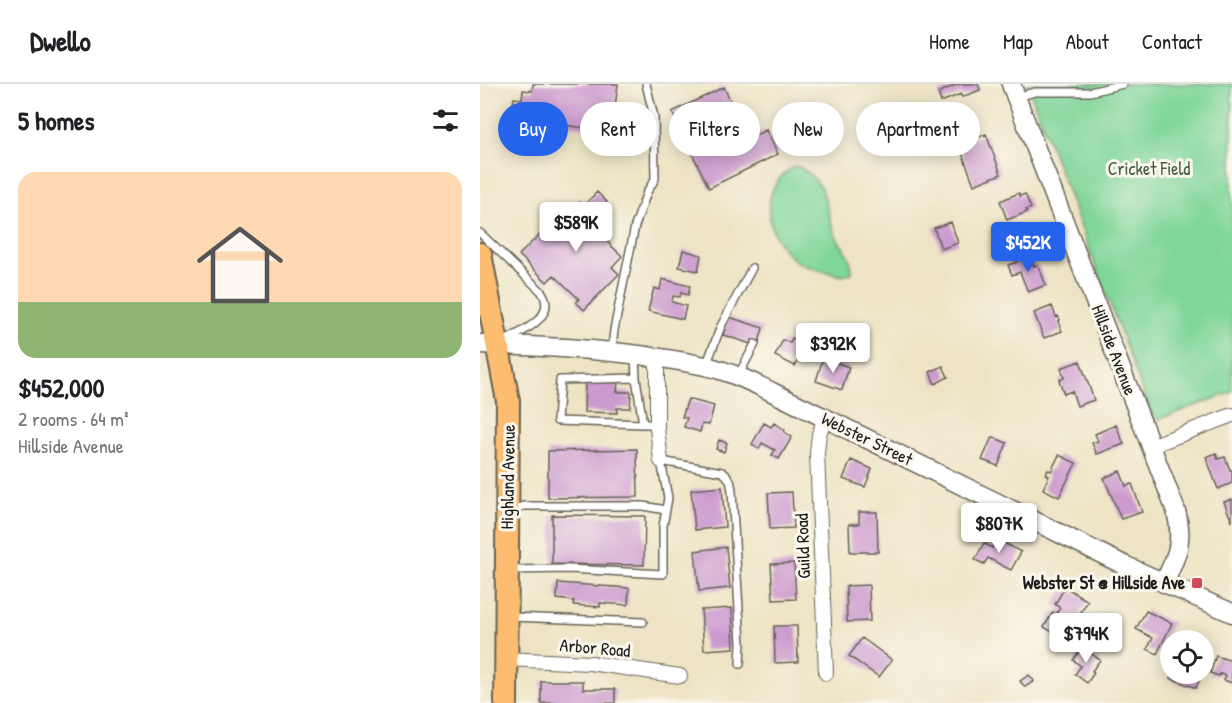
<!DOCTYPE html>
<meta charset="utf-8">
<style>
:root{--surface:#fff;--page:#f6f6f6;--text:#202124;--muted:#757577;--line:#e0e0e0;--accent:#2563eb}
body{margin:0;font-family:"Patrick Hand",sans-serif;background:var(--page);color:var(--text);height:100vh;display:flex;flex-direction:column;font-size:22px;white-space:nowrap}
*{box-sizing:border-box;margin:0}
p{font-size:20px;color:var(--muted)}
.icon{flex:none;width:33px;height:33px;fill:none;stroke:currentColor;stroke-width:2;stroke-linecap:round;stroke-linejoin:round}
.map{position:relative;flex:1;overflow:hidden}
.drawer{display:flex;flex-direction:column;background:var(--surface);width:480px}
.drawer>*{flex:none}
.hud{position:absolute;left:18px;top:18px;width:570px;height:54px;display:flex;gap:12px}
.fabs{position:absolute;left:680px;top:546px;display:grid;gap:12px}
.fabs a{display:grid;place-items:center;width:54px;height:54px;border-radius:50%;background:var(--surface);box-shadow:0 3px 15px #0003;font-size:30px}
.price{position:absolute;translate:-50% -51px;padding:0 14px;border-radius:6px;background:#fff;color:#222;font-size:20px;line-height:39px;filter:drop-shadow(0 2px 3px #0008)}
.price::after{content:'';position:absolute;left:50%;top:36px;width:18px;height:14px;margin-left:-9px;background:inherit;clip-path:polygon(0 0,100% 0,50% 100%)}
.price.active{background:var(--accent);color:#fff}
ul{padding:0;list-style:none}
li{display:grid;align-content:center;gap:12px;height:318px;padding:0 18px}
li+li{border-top:2px solid var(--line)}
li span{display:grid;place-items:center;height:186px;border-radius:18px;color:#555}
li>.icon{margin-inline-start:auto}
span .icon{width:108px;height:108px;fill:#fffc;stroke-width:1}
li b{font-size:26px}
h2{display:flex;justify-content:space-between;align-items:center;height:72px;padding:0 18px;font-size:26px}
.tag{padding:0 21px;border-radius:27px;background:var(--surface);box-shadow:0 3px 15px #0003;font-size:21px;line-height:54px}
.tag.active{background:var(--accent);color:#fff}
header{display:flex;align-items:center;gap:36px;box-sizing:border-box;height:84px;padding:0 30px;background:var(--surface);border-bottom:2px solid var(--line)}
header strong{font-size:28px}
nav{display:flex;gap:33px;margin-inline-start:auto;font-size:21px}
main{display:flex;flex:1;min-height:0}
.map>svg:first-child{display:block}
</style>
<header>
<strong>Dwello</strong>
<nav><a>Home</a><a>Map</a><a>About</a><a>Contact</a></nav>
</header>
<main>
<section class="drawer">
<h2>5 homes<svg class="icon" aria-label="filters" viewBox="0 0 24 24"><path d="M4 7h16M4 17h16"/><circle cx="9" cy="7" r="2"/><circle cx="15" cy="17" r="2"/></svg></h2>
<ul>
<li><span style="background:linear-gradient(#ffd9b3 70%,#8fb573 0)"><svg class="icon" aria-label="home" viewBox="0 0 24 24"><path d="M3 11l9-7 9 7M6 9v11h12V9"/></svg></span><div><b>$452,000</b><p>2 rooms · 64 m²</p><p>Hillside Avenue</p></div></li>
</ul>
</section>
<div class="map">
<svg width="752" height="619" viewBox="0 0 752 619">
<rect width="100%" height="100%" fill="#fbf7ec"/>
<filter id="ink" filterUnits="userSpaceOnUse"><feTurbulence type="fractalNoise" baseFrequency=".0167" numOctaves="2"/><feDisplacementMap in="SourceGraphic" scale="12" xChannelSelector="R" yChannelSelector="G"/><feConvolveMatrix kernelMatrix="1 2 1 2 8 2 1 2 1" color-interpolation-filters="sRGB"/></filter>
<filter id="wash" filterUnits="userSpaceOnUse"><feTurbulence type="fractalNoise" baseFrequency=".008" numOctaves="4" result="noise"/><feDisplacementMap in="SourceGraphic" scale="24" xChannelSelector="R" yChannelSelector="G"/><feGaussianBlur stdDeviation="1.35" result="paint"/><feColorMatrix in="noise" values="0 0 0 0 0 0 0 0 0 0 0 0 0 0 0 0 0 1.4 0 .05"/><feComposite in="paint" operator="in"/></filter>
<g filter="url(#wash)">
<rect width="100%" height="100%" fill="#eee4c5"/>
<path fill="#80d699" stroke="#4e795a" stroke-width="1.5" d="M547,0H752V308L674,337Z
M315,82C324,83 338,97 342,106C349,123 349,142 360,159C367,169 372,176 372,189L362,192C348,187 331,186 318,178C284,156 276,103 315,82Z"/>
<g id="blocks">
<path fill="#cc9acf" d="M53,0H138L132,47L31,35L34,14L42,15L43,6L52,7Z
M478,0H498L500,6L482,13L481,10L461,18L458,9Z
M244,3L268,55L286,46L298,70L229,104L192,28Z
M506,50L521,90L494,101L479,61Z
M117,108L127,118L120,126L127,133L118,142L121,145L114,152L116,155L120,151L142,172L132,183L139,190L104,226L96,218L99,215L74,191L67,198L39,171L60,150L62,152L68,145L72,148L100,118L104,121Z
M539,109L540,112L545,110L551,124L546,126L547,128L527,136L520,117Z
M471,138L478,159L461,165L454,144Z
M203,166L221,171L218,187L199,183Z
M549,169L554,182L558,181L566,201L548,208L540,188L532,191L528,181L537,178L536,175Z
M182,195L210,202L208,211L201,209L200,213L193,212L192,218L206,222L203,235L168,227L174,204L180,206Z
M572,222L576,233L578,232L580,236L578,237L582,247L564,254L554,229Z
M249,233L283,244L279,258L272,256L271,260L243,251Z
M312,254L326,261L315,282L295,272L303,256L310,259Z
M343,274L369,283L362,306L336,297Z
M600,277L614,316L597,322L592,307L584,310L579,296L584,294L581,284Z
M463,282L468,293L455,300L450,288Z
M105,296L138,297L137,308H151L150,324H137V329L104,328Z
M208,315L234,322L229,341L222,340L220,348L204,343L207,334L202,333Z
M284,339L291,343L294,339L305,346L304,348L312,353L299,375L292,371L295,366L282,359L279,365L272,360Z
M636,341L644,360L617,370L612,359L618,357L615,350Z
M512,353L527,359L518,382L502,376Z
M239,356L247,359L244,368L236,365Z
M157,365L158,413L68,414V367Z
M736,369L738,375L745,373L750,386H752V399L738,405L726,373Z
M579,371L596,379L579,413L563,405L569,392L566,390L568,386L571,387Z
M371,376L392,385L385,403L363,395Z
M640,387L646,402L652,400L662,428L641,435L624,394Z
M242,403L245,443L215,446L211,406Z
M312,408L314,444L290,445L288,409Z
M752,415V438L744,418Z
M379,428H397L398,468H370L369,440H379Z
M72,431L165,432L164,481L72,480Z
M517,455L541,468L531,486L508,474L504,480L495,476L504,459L512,464Z
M246,463L250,504L219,507L215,467Z
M314,479L316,515L293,516L291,480Z
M78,499L149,504L148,521L120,519V523L93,521L94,517L77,515Z
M389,501L390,537L367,538L366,502Z
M585,503L608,517L597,534L592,531L589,536L595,540L589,549L583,545L579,552L564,543L573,528L576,530L580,524L575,520Z
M252,524L254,564L224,566L221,526Z
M666,527L692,539L677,570L667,565L673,554L656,545Z
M294,542H317L318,578L295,579Z
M711,551L724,556H709Z
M382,554L412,576L399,593L369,572Z
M602,563L620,576L612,587L614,589L607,599L595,590L601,582L593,576Z
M736,572L752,577V599L744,596L746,592L740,590L739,592L730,589Z
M692,590H712L720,594L716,604L690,594Z
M549,591L554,597L545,603L540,597Z
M61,597H103V605H135V619H61Z"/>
</g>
</g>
<g filter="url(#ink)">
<use href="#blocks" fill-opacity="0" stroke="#666257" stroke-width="1.5"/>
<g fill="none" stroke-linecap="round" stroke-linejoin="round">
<defs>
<path id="service" d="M536,13L555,8H610L643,0
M0,149L61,207C79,232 43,247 25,257
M132,266L134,246L155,142L167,108L175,95L174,33L166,0
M155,272L156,294
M226,282L241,242L272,184
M258,292L275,260
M163,340L156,294L80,296L77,337L163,340H177
M31,426L44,422H163L186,426
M29,486L89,485L183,490V442L188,414L181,377L242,388C250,393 251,398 252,407L261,559L260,580
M31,533L163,538"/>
<path id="minor" d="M177,274V345L181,377
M345,334L339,350L337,369L346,589
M671,362L752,331
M25,575L110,579L200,592"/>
<path id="tertiary" d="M531,0L696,427C704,457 697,472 684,499
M0,260C75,263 152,266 225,282C249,287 272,298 294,309L644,481L752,529"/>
<path id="primary" d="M0,170L28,317L26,619"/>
</defs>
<use href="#service" stroke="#666257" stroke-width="10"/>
<use href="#minor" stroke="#666257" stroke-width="16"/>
<use href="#tertiary" stroke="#666257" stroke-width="21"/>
<use href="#primary" stroke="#666257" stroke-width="26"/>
<use href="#service" stroke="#fff" stroke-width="7"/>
<use href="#minor" stroke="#fff" stroke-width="14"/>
<use href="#tertiary" stroke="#fff" stroke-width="18"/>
<use href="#primary" stroke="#fcbd6f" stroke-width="22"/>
</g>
</g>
<rect fill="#d1495b" stroke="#fbf7ec" stroke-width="2" x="711" y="493" width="12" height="12" rx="3"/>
<g text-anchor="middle" stroke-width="6" stroke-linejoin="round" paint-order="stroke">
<g font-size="18" fill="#3f5d48" stroke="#fbf7ec">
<text x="669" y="91">Cricket Field</text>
</g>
<g font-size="18" fill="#1c1c1c" stroke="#fbf7ec">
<text transform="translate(634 266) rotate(69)" y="6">Hillside Avenue</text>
<text transform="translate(387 355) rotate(26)" y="6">Webster Street</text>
<text transform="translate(28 393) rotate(-89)" y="6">Highland Avenue</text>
<text transform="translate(323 462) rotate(-92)" y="6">Guild Road</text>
<text transform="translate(115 564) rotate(5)" y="6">Arbor Road</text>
</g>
<g font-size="18" font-weight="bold" fill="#1c1c1c" stroke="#fbf7ec" text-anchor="end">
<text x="705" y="505">Webster St @ Hillside Ave</text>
</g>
</g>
</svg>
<div class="fabs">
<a><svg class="icon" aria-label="locate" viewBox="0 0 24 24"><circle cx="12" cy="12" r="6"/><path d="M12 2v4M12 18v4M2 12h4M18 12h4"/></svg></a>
</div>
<b class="price" style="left:96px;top:169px">$589K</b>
<b class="price active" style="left:548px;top:189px">$452K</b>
<b class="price" style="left:353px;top:290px">$392K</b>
<b class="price" style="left:519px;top:470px">$807K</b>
<b class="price" style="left:606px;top:580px">$794K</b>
<div class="hud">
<a class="tag active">Buy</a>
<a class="tag">Rent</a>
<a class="tag">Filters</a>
<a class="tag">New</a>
<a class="tag">Apartment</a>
</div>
</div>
</main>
